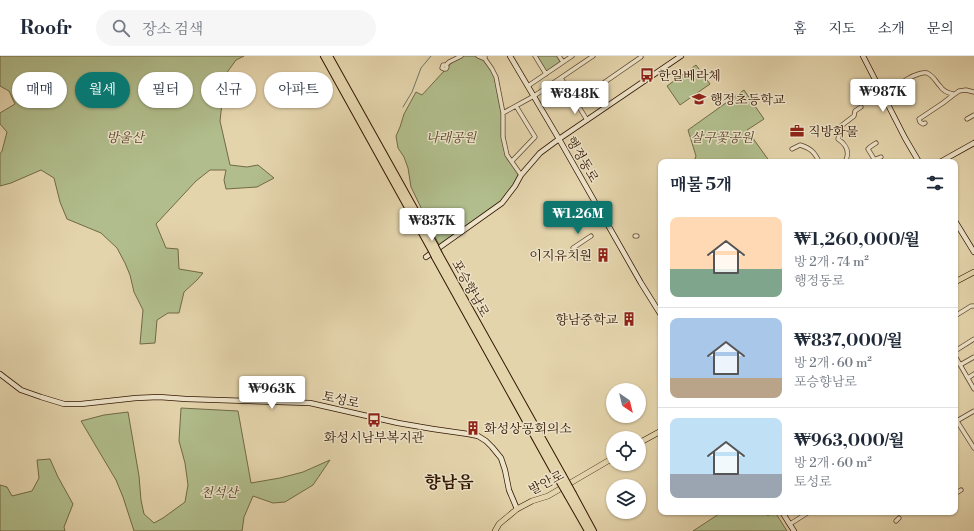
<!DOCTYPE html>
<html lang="ko">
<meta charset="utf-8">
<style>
:root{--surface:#fff;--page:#f6f6f7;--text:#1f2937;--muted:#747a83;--line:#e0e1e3;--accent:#0f766e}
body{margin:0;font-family:"Libre Bodoni","Noto Serif KR",serif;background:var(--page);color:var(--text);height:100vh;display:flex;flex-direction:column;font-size:15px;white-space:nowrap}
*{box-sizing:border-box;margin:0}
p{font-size:13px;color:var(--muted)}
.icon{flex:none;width:22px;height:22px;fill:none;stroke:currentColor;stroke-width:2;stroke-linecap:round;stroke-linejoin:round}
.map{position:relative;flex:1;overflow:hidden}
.drawer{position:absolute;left:658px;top:103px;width:300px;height:356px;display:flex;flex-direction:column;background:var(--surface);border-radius:8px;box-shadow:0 1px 3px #0004}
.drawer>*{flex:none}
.guide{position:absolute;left:12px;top:16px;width:380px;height:36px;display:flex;gap:8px}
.needle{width:26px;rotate:145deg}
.tools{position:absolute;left:606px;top:327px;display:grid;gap:8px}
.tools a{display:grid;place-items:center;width:40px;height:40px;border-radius:50%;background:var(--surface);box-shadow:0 1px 3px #0004;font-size:20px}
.price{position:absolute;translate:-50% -34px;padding:0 9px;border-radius:4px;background:#fff;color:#222;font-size:13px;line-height:26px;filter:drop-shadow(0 1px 2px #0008)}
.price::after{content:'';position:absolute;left:50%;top:24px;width:12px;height:9px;margin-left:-6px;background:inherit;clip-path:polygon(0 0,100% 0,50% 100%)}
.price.active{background:var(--accent);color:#fff}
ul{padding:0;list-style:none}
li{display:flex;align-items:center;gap:12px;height:100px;padding:0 12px}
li+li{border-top:1px solid var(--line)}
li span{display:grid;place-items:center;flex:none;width:112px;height:80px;border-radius:8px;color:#555}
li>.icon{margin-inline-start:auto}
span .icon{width:48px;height:48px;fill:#fffc;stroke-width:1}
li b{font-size:17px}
h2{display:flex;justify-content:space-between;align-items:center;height:48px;padding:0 12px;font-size:17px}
.pill{padding:0 14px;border-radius:18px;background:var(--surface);box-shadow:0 1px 3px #0004;font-size:14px;line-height:36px}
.pill.active{background:var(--accent);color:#fff}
header{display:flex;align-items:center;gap:24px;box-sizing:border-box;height:56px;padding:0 20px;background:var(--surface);border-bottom:1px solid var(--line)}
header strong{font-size:19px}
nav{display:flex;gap:22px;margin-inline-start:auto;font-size:14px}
.search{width:280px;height:36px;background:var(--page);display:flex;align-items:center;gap:10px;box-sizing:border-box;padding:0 14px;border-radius:22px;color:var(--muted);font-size:15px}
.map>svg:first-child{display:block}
</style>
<header>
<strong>Roofr</strong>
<div class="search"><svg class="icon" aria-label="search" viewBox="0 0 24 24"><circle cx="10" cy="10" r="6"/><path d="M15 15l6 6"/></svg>장소 검색</div>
<nav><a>홈</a><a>지도</a><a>소개</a><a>문의</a></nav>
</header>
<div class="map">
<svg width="974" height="475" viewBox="0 0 974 475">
<rect width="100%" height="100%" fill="#e4d4ac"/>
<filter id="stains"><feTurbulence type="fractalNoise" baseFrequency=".005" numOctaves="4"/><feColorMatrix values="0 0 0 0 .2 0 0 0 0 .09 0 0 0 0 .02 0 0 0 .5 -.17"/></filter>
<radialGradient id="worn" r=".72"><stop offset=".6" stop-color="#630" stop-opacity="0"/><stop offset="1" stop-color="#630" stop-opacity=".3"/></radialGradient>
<path fill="#b1bd8c" stroke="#726946" d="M0,0H244L236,4L223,22L222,28L223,38L220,65L230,109L247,111L258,109L274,122L257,131L226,133L224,124L226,114H210L196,125L156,168L166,192L178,193L179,213L203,217L197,224L184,236L179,257H168L157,264L155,287L140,288L143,254L134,236L130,219L125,207L117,192L101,177L67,163L60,146L54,122L41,114L11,127L0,130V98L2,95L7,76L0,68V57L15,48L9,35L0,30Z
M461,0H478L485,3L496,21L503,67L507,99L521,119L502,147L440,191L411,131L408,112L404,101L398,92L396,80L400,71L404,58L416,36L422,39L456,2Z
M535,0H559L563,6L546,18Z
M696,9L710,28L680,49L667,30Z
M744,34L764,63L747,74L770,106H694L696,100L688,74Z
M181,352L238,355L251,427L280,422L303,416L330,404L313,429L285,446L273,447L253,440L244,461L242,475H134L123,441L116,424L81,365L104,359L128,356L139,420L141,444L144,458L154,467L163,462L185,446L188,429L185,407L179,385Z
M50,403L58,421L73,448L64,471L65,475H0V429L7,431L12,440L32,435L39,422L37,404Z
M722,456H775L787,475H693Z"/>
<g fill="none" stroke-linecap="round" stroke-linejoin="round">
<path stroke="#6d7767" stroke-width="1" d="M403,51L412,36L421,12L431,0"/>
<defs>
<path id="street" d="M478,0L485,3
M485,0V3L492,13L496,21L503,57V81L507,99L521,119
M535,0L546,18
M559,0L563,6
M446,9L447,11L446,13H444L442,12L443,9H446L449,6L461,0
M561,22L587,64
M528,30L572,0
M903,35C891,28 920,15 927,17C933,19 936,26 940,30C943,35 948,37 953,38
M576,46L641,1
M503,57L534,40L593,0
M967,63L974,59
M925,67L923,68L920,66L919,63L943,47L952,40L959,35L966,34L974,36
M792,93L800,89C810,92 815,96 819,106
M874,103L868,93L870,91L876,87
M512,105L535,81L516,50
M845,106C850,97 847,89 838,83L841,70L854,60L855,55L861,51
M870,106C874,103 877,103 881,101
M635,180H637
M573,192L591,180
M955,260L971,250H974
M955,295L974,283
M955,300L974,333
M960,309L974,301
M968,322L974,318
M955,362L974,392
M955,366L974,355
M958,436L961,434
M768,456V457
M896,465L899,462
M790,468L809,456"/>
<path id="secondary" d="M510,0L559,83L641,227L661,259
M863,0L905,82L919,106
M940,106L974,87
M955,165L974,196
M426,201L502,147L515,130L521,119L540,97L559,83L681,0
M0,318L21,334L41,341L64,348H81L136,342L159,341L186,343L310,347L398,367L433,373L468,378L478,380L486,385L492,391L501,402L505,414L509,434L517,453
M782,456L794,475"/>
<path id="primary" d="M955,226L974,216
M639,387L661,375
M495,475L499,468L517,453L532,445L548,440L613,402"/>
<path id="highway" d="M324,0L431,193
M329,0L435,190
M439,198L562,418
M435,201L557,421
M573,438L593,475
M568,440L588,475"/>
</defs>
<use href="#street" stroke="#5e452b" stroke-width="5"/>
<use href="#secondary" stroke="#321500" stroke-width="6"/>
<use href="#primary" stroke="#321500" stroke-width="6"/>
<use href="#highway" stroke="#321500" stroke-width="8"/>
<use href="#street" stroke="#ede3c9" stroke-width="3.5"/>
<use href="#secondary" stroke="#ede3c9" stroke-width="4.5"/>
<use href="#primary" stroke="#e4d4ac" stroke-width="5"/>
<use href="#highway" stroke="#e4d4ac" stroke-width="6"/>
<defs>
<path id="highway-bridge" d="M435,190L439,198
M431,193L435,201
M562,418L573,438
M557,421L568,440"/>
</defs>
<use href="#highway-bridge" stroke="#321500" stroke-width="8" stroke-linecap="butt"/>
<use href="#highway-bridge" stroke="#e4d4ac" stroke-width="6"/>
</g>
<defs>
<symbol id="bus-bare" viewBox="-9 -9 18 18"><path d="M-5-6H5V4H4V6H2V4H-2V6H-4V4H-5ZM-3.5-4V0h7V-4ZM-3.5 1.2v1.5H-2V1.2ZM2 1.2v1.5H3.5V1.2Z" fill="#8f2418" stroke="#ede3c9" stroke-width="2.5" paint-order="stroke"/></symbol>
<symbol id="school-bare" viewBox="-9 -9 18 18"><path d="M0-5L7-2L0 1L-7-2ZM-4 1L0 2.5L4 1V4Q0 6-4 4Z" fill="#8f2418" stroke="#ede3c9" stroke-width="2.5" paint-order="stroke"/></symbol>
<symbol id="office-bare" viewBox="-9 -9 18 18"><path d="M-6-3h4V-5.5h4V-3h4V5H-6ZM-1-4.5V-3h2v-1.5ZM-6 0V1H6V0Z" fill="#8f2418" stroke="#ede3c9" stroke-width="2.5" paint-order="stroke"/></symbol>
<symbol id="building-bare" viewBox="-9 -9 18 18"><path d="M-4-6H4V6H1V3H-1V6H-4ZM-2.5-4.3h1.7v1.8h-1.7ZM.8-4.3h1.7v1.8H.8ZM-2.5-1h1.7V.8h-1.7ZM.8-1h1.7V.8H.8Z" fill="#8f2418" stroke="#ede3c9" stroke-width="2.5" paint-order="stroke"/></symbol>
</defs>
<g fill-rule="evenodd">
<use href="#bus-bare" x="637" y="9" width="20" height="20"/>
<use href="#school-bare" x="689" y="33" width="20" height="20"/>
<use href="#office-bare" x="787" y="65" width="20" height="20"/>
<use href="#building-bare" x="593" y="189" width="20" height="20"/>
<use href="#building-bare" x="619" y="253" width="20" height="20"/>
<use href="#bus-bare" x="364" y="354" width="20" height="20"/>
<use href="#building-bare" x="463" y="362" width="20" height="20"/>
</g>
<g text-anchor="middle" stroke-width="3" stroke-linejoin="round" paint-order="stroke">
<g font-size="13" fill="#321500" stroke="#ede3c9" text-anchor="start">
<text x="658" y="24">한일베라체</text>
<text x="710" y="48">행정초등학교</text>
<text x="808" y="80">직방화물</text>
<text x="592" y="204" text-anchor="end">이지유치원</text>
<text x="618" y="268" text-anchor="end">향남중학교</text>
<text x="484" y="377">화성상공회의소</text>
<text x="374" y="386" text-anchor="middle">화성시남부복지관</text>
</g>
<g font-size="13" font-style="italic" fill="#58472a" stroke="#ede3c9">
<text x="125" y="86">방울산</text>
<text x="451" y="86">나래공원</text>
<text x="722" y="86">살구꽃공원</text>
<text x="219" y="441">천석산</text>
</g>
<g font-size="13" fill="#321500" stroke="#ede3c9">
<text transform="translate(583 103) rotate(60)" y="5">행정동로</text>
<text transform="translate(471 232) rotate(61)" y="5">포승향남로</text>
<text transform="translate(341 343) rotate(12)" y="5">토성로</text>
<text transform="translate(546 426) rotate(-27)" y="5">발안로</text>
</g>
<g font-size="17" font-weight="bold" fill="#321500" stroke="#ede3c9">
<text x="449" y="432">향남읍</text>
</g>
</g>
<rect width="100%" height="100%" filter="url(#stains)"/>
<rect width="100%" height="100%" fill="url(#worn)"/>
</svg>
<div class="tools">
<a><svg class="needle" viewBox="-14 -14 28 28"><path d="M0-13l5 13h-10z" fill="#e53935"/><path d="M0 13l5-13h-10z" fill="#747a83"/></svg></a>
<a><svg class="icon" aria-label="locate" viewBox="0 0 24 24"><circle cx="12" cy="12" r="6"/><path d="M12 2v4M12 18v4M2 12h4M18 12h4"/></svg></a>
<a><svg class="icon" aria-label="layers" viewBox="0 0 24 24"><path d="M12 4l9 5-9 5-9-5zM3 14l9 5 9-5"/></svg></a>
</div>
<b class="price" style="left:883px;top:57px">₩987K</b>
<b class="price" style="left:575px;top:59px">₩848K</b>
<b class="price active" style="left:578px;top:179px">₩1.26M</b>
<b class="price" style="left:432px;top:186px">₩837K</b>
<b class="price" style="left:272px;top:354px">₩963K</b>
<div class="guide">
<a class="pill">매매</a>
<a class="pill active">월세</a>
<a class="pill">필터</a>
<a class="pill">신규</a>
<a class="pill">아파트</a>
</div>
<section class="drawer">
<h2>매물 5개<svg class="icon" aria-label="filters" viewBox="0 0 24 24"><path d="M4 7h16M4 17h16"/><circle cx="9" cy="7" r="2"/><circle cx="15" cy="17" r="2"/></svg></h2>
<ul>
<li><span style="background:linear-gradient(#ffd9b3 65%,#7fa58c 0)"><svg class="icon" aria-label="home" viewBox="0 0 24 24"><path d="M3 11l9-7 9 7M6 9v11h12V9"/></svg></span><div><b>₩1,260,000/월</b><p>방 2개 · 74 m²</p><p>행정동로</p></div></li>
<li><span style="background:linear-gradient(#a9c7e8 75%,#b9a48a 0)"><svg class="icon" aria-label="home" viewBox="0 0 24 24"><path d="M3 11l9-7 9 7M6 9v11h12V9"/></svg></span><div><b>₩837,000/월</b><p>방 2개 · 60 m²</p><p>포승향남로</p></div></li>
<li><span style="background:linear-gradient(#bfe0f5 70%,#9aa5b1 0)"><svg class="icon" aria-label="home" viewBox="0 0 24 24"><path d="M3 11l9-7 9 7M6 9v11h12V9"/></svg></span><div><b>₩963,000/월</b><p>방 2개 · 60 m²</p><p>토성로</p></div></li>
</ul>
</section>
</div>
